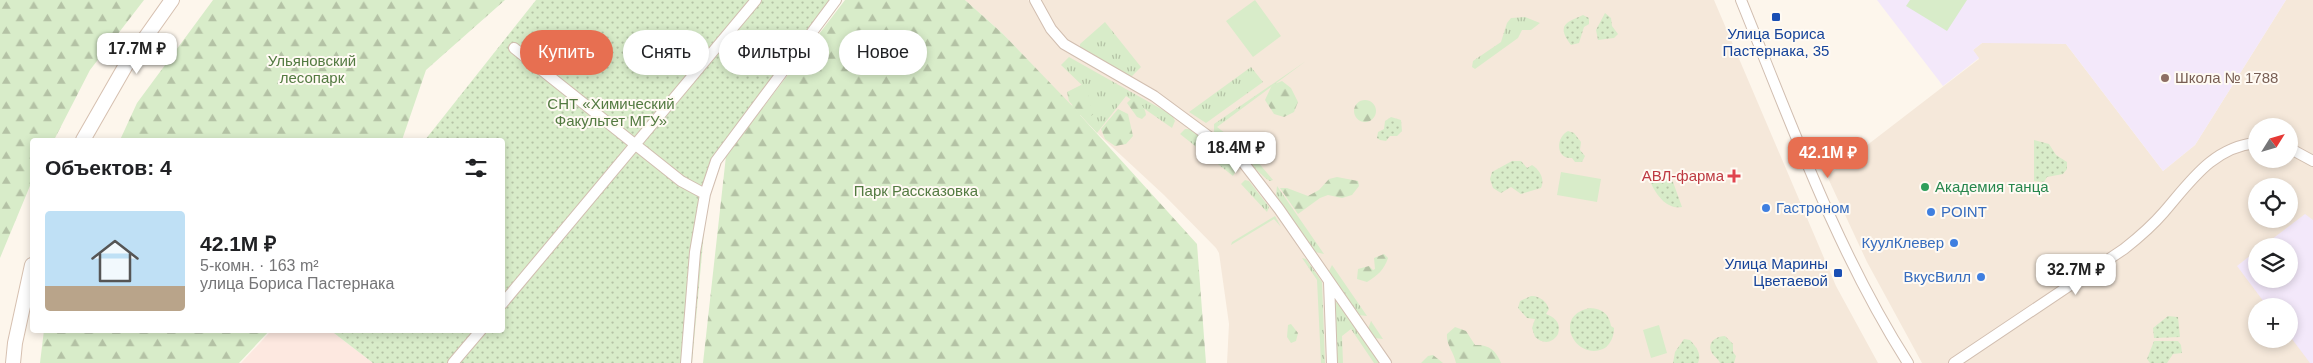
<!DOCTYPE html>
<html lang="ru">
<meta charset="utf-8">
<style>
:root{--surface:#fff;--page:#f6f6f6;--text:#202124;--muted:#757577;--accent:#e76f51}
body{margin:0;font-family:Arial,sans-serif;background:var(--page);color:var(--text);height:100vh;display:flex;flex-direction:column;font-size:19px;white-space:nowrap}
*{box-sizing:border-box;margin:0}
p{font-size:16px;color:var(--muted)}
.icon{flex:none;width:28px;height:28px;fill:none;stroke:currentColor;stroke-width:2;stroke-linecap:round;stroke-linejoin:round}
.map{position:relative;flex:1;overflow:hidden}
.panel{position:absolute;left:30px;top:138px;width:475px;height:195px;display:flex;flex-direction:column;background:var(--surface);border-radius:5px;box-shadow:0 2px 8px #0003}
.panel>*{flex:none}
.banner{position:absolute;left:520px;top:30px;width:475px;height:45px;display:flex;gap:10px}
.needle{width:32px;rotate:53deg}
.buttons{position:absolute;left:2248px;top:118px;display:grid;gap:10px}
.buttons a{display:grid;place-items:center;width:50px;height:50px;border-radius:50%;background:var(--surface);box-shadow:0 2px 8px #0003;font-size:25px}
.price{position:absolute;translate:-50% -42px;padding:0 11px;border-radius:10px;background:#fff;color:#222;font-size:16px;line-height:32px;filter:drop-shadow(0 1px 2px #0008)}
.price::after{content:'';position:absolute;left:50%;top:30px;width:15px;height:11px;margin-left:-8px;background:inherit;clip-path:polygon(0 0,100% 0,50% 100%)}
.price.current{background:var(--accent);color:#fff}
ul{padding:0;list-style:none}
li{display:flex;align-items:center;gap:15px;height:125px;padding:0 15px}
li span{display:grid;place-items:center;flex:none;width:140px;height:100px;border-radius:5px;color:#555}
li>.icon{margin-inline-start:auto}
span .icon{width:60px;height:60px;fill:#fffc;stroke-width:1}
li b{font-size:21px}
h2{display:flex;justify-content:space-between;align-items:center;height:60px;padding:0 15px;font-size:21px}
.tag{padding:0 18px;border-radius:22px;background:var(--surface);box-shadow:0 2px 8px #0003;font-size:18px;line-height:45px}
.tag.current{background:var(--accent);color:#fff}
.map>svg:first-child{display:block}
</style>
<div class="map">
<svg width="2313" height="363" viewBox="0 0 2313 363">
<defs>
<pattern id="grass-tufts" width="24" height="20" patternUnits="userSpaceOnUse" patternTransform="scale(1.25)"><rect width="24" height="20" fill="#d8ecc9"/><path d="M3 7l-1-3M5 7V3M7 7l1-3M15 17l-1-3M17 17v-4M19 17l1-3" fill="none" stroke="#b4c2a5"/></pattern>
<pattern id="forest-firs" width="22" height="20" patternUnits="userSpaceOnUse" patternTransform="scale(1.25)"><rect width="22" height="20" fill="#d8ecc9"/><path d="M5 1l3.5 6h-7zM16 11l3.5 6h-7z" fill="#b4c2a5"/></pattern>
<pattern id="park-dots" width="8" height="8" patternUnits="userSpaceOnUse" patternTransform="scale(1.25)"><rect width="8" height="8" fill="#d8ecc9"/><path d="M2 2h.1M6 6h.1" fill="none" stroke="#b4c2a5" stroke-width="1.8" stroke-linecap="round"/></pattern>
</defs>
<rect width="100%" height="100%" fill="#fdf6ec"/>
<path fill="#f5e8da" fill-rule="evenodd" d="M965,0H1028L1032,5L1041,0H1714L1836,286L1878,363H1227L1229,324L1219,253L1216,248L1164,195L1097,133L1002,33Z
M2286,0H2313V363H1922L1867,262L1827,176L1979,59L1973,50L1982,43L2033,42L2066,44L2163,171L2195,145ZM2256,126H2289V159H2256ZM2256,186H2289V219H2256ZM2256,246H2289V279H2256ZM2256,306H2289V339H2256Z"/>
<path fill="#fde8e0" d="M272,330H330L373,363H241Z"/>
<path fill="#f3e8fa" d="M1877,0H2286L2195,145L2163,171L2066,44L1982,43L1973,50L1979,58L1943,86Z
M2305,214L2313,220V363H2310L2289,335V306H2267L2237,266L2256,251V279H2289V246H2263Z"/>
<path fill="url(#grass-tufts)" d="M1525,17L1540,23L1531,30H1522L1518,38L1475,69L1472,67L1473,61L1501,42L1507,23L1511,18Z
M1105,22L1141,67L1131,77L1080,47V44Z
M1069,57L1172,115L1175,121L1172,128L1126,96L1097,133L1072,106L1086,89L1061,65Z
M1306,61L1217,127L1225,133L1220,134L1214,132V124Z
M1251,67L1263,82L1206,123L1189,112Z
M1185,129H1190L1235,164L1237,169L1233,176L1180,134Z
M1230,137L1245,147L1273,180L1270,181C1264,179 1237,149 1228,142Z
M1245,180L1249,181L1269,207L1267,212L1241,184Z
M1277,186L1324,254L1315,252L1276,195Z
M1275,216L1281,227L1274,219L1231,245L1232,242Z
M1302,258L1306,259L1322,282L1325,363H1321L1317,280Z
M1332,265L1367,316L1359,315L1329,271Z
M1335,302L1339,303L1380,363H1374L1351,329L1342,336L1343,363H1336Z
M1371,321L1383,339L1375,338L1368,329Z"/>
<path fill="url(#forest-firs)" d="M0,0H144L90,70L54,140H32V181L0,258Z
M213,0H505L426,70L402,140H120L137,103Z
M845,0H965L1002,33L1080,114L1069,101L1067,92L1081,85L1087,86L1089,102L1095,113L1091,116L1080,115L1197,244L1206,363H703L726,156Z
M1282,81L1291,88L1298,102L1294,112L1284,117L1274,114L1265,100L1272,85Z
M1131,99C1140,101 1145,107 1146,115L1142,119L1137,117L1127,103Z
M1354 111a11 11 0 1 1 22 0a11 11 0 1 1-22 0Z
M1118,109L1128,114L1133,136L1126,144L1115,146L1105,139L1101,129Z
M1337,177L1358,181L1359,186L1352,195L1342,198L1328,195L1320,198L1298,214L1280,188H1287L1308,196L1319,190L1329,179Z
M1384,254L1388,258C1384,270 1378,275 1367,282L1357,279L1358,269L1369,266L1373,270L1375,269L1374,258Z
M1291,324L1298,333L1296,341L1291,343L1287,337L1288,325Z
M1455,327L1466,331L1475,345C1488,344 1496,350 1501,363H1456C1454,352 1446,345 1447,334Z
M44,330H270L239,363H40Z
M1433,355L1443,363H1421L1428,356Z"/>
<path fill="url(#park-dots)" d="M536,0H832L710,166L692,363H373L330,330H502V140H425Z
M1605,13L1611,18L1612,26L1618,34L1614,38L1598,40L1596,30Z
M1583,15L1589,18V24L1584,27L1579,43L1571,45C1555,24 1568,22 1583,15Z
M1391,117L1401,120L1402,131L1397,136H1390L1386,141L1380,140L1377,138L1378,132L1384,129L1385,121Z
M1568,131L1574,133L1581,142L1580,150L1585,156L1582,162H1575L1572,158C1555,159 1556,137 1568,131Z
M2034,140L2049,144L2056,155L2067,162V169L2063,174L2047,177L2044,182L2034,181Z
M1512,161H1521L1527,168L1532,165C1540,170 1545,179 1541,188L1521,194L1511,187L1501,193L1493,188L1490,179L1492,172Z
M1661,174L1673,182L1682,207C1666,210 1655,193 1650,181Z
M1531,296C1539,295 1547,302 1549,309L1546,314C1556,318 1561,323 1558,334C1552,344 1543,344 1535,337L1532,328L1535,319L1527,318L1518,308L1520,301Z
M1590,308C1603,309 1609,314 1611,326L1614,328C1614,336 1611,343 1605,348C1576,363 1551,315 1590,308Z
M2168,316L2178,317L2180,337L2154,338L2153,328Z
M1725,336L1733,344V352L1736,356L1734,363H1720C1718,358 1714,357 1712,353C1706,343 1716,336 1725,336Z
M1684,339L1690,340C1696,347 1702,353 1698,363H1673L1675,352Z
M2154,341H2178L2181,345L2182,353L2173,354L2167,363H2150L2147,359Z"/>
<path fill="#d8ecc9" d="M1255,0L1281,36L1253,57L1226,21Z
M1910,0H1967L1947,31L1906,6Z
M1561,172L1601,179L1597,202L1557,195Z
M1659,325L1667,353L1651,358L1643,330Z"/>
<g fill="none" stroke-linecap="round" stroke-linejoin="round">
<defs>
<path id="street" d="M1035,0L1051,29L1064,44L1154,96L1242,161L1279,209L1386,363
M1741,0C1791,123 1836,250 1908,363
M514,48L681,181L705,194
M2289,148L2313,161
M1329,282L1332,363
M502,304L756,0
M453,363L481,330
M686,363L695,252L705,194L716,161L836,0
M1954,363L2124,249C2138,238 2152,226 2164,212C2190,182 2213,147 2256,143"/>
<path id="secondary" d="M83,140L126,65L172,0
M13,363L15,343L32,265"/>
</defs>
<use href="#street" stroke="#d1beb0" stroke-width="12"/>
<use href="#secondary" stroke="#d6c0b0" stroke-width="16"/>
<use href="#street" stroke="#fff" stroke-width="10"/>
<use href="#secondary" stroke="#fff" stroke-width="14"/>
</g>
<g fill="#1a4fb4" stroke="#fffaf3" stroke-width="2">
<rect x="1771" y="12" width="10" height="10" rx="2.5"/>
<rect x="1833" y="268" width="10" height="10" rx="2.5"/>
</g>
<circle fill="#8d6e63" stroke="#fffaf3" stroke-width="2" cx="2165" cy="78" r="5"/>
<path fill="#e0444e" stroke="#fffaf3" stroke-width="2" d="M1731.5 168.5h5v5h5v5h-5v5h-5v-5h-5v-5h5z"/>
<circle fill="#2e9e5b" stroke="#fffaf3" stroke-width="2" cx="1925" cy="187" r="5"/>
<g fill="#3f7fe0" stroke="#fffaf3" stroke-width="2">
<circle cx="1766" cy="208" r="5"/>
<circle cx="1931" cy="212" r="5"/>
<circle cx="1954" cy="243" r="5"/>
<circle cx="1981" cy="277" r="5"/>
</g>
<g text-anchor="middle" stroke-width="4" stroke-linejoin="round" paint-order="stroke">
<g font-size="15" fill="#164399" stroke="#fffaf3">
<text x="1776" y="39">Улица Бориса<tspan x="1776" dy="17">Пастернака, 35</tspan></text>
<text x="1828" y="269" text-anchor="end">Улица Марины<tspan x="1828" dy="17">Цветаевой</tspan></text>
</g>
<g font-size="15" fill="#537a41" stroke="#fffaf3">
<text x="312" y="66">Ульяновский<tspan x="312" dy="17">лесопарк</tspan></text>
<text x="611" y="109">СНТ «Химический<tspan x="611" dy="17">Факультет МГУ»</tspan></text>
<text x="916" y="196">Парк Рассказовка</text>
</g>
<g font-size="15" fill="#785e54" stroke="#fffaf3" text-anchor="start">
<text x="2175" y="83">Школа № 1788</text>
</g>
<g font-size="15" fill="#be3a42" stroke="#fffaf3" text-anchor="end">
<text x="1724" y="181">АВЛ-фарма</text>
</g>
<g font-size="15" fill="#27864d" stroke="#fffaf3" text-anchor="start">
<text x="1935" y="192">Академия танца</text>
</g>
<g font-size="15" fill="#366cbe" stroke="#fffaf3" text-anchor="start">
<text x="1776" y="213">Гастроном</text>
<text x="1941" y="217">POINT</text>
<text x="1944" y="248" text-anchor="end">КуулКлевер</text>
<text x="1971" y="282" text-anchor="end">ВкусВилл</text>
</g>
</g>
</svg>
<div class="buttons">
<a><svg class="needle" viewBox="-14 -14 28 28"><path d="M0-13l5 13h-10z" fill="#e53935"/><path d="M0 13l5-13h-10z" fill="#757577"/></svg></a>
<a><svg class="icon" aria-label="locate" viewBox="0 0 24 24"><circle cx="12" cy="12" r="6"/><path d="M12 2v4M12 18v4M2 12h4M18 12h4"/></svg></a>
<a><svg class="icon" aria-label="layers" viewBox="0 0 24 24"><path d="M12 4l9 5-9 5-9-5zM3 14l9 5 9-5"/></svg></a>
<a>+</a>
</div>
<b class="price" style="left:137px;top:75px">17.7M ₽</b>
<b class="price" style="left:1236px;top:174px">18.4M ₽</b>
<b class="price current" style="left:1828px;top:179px">42.1M ₽</b>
<b class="price" style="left:2076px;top:296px">32.7M ₽</b>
<div class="banner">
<a class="tag current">Купить</a>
<a class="tag">Снять</a>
<a class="tag">Фильтры</a>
<a class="tag">Новое</a>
</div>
<section class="panel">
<h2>Объектов: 4<svg class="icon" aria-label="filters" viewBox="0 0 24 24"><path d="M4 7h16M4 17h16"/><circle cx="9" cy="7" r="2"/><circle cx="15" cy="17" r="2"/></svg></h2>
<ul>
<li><span style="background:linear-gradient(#bfe0f5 75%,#b9a48a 0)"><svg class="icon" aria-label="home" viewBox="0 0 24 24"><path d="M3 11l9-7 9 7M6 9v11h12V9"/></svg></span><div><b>42.1M ₽</b><p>5-комн. · 163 m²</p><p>улица Бориса Пастернака</p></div></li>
</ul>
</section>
</div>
